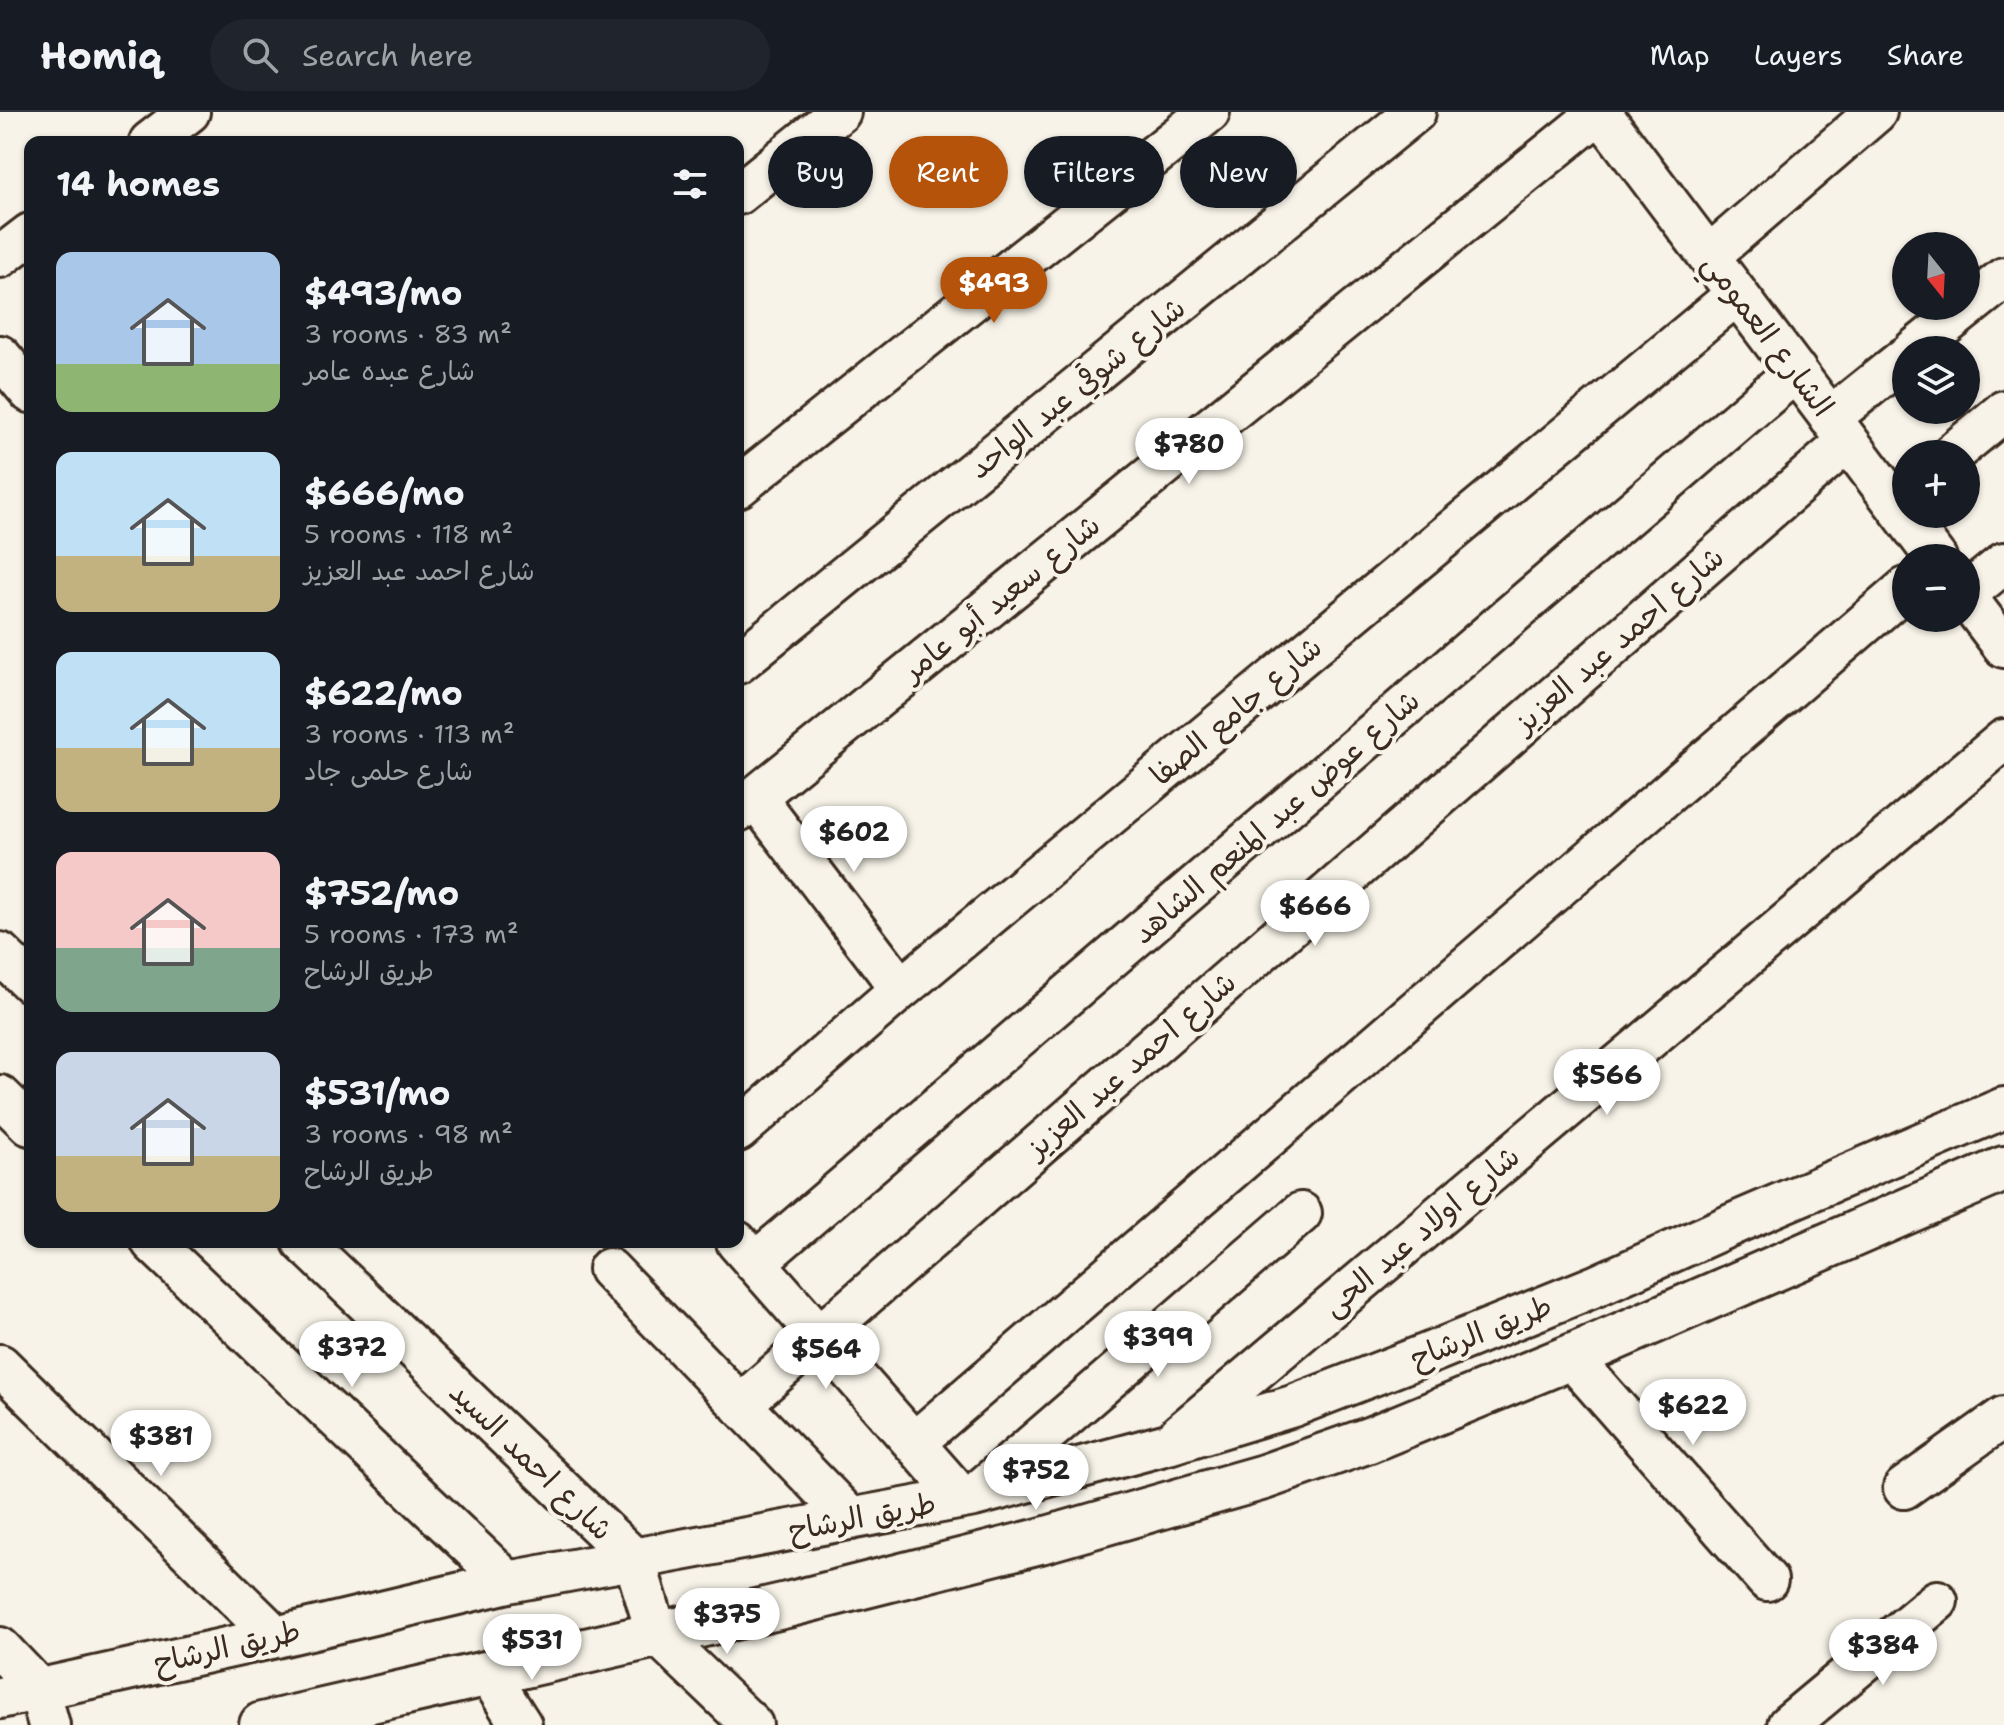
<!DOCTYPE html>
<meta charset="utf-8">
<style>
:root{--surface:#171b24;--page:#20242c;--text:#f1f3f6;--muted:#9ea1a6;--line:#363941;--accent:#b45309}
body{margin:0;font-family:"Shantell Sans","Playpen Sans Arabic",sans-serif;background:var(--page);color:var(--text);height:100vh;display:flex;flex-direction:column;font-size:30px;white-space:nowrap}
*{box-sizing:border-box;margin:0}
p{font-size:26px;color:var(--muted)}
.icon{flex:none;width:44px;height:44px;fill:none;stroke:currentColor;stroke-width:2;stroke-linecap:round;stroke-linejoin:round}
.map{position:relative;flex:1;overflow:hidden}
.sheet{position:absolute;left:24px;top:24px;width:720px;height:1112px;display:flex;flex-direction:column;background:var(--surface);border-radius:16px;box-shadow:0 2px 6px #0004}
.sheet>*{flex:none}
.banner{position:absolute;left:768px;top:24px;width:760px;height:72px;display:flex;gap:16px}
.needle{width:52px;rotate:162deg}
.buttons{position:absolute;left:1892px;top:120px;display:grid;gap:16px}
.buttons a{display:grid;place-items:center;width:88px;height:88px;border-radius:50%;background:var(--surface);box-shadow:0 2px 6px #0004;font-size:40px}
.price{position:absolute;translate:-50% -68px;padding:0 18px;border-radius:28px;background:#fff;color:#222;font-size:26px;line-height:52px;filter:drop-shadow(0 2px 4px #0008)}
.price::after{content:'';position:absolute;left:50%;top:48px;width:24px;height:18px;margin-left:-12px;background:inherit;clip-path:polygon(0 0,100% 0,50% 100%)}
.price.active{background:var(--accent);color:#fff}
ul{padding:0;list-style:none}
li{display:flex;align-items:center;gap:24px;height:200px;padding:0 32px}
li span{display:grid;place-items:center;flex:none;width:224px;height:160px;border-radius:16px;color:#555}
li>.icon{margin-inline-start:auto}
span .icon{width:96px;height:96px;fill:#fffc;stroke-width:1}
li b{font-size:34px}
h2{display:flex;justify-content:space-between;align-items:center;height:96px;padding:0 32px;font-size:34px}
.chip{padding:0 28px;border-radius:36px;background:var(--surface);box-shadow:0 2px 6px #0004;font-size:28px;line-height:72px}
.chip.active{background:var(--accent);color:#fff}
header{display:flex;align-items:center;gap:48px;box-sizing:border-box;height:112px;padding:0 40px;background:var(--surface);border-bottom:2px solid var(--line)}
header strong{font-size:38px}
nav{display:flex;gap:44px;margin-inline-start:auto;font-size:28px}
.search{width:560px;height:72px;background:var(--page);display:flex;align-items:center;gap:20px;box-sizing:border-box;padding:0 28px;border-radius:44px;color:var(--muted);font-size:30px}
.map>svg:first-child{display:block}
</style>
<header>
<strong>Homiq</strong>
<div class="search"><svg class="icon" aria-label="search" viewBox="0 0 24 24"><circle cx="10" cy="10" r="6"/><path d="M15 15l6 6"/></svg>Search here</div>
<nav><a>Map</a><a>Layers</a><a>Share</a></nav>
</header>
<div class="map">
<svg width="2004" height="1613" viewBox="0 0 2004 1613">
<rect width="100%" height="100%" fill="#f7f3e8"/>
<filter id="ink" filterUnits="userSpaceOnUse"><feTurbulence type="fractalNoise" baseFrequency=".0125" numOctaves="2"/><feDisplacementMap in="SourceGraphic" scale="16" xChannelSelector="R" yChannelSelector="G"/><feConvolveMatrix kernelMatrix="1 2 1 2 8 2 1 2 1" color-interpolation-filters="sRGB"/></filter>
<g filter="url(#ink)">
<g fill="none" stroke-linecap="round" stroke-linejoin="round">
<defs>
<path id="street" d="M150,30L189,0
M738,82L840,0
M1709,144L1876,0
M0,145L30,122
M1914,238L2004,166
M0,244L30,280
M1830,306L1906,245
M1952,342L2004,299
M738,375L1209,0
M1966,482L2004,451
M1966,485L2004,535
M738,551L1415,0
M755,685L901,877
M738,699L1600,0L1936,446
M0,841L30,870
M0,984L30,1013
M738,1019L901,877L1737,182
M152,1130L508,1470
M303,1130L634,1447L657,1522L752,1613
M737,1130L962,1386
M755,1151L1796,259
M609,1157L851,1407
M1571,1245L1767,1468
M0,1253L276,1525
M740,1293L1847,330
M1180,1322L2004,628
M914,1331L1906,476
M983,1376L1301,1101
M1904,1376L2004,1305
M0,1536L39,1577L49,1613
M488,1561L521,1613
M0,1586L276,1525L508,1470L974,1384L1168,1332L1293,1294L1430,1241L1598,1173L1740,1109L2004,996
M1788,1613L1937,1489"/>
<path id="secondary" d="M262,1613L787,1493L1040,1429L1264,1365L1369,1328L1571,1245L2004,1057"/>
</defs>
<use href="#street" stroke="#3b2a1e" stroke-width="46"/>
<use href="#secondary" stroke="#3b2a1e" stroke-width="50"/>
<use href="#street" stroke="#f7f3e8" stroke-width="40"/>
<use href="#secondary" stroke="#f7f3e8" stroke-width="44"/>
</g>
</g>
<g text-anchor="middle" stroke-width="8" stroke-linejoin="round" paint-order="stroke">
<g font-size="30" fill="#3b2a1e" stroke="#f7f3e8">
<text transform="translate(1768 223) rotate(53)" y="10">الشارع العمومي</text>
<text transform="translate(1077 276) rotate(-39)" y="10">شارع شوقي عبد الواحد</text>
<text transform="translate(1001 486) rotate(-39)" y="10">شارع سعيد أبو عامر</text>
<text transform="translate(1619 528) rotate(-41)" y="10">شارع احمد عبد العزيز</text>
<text transform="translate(1236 599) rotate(-40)" y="10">شارع جامع الصفا</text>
<text transform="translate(1276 705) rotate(-41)" y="10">شارع عوض عبد المنعم الشاهد</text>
<text transform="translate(1131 953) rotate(-41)" y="10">شارع احمد عبد العزيز</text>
<text transform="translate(1421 1119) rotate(-40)" y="10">شارع اولاد عبد الحى</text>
<text transform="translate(1481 1220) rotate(-22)" y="10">طريق الرشاح</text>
<text transform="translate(531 1349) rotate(44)" y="10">شارع احمد السيد</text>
<text transform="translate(862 1405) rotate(-11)" y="10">طريق الرشاح</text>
<text transform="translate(227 1535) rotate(-13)" y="10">طريق الرشاح</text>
</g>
</g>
</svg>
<div class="buttons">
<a><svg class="needle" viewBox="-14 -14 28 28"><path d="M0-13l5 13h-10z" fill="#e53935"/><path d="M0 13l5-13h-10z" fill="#9ea1a6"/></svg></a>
<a><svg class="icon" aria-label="layers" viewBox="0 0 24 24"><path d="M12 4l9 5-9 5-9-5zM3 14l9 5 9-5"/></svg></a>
<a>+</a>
<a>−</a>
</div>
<b class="price active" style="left:994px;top:213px">$493</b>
<b class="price" style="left:1189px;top:374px">$780</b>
<b class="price" style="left:854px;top:762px">$602</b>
<b class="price" style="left:1315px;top:836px">$666</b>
<b class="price" style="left:1607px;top:1005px">$566</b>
<b class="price" style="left:1158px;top:1267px">$399</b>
<b class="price" style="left:352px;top:1277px">$372</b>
<b class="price" style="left:826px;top:1279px">$564</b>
<b class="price" style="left:1693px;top:1335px">$622</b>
<b class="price" style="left:161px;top:1366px">$381</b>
<b class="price" style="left:1036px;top:1400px">$752</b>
<b class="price" style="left:727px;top:1544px">$375</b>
<b class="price" style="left:532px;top:1570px">$531</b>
<b class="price" style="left:1883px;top:1575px">$384</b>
<div class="banner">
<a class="chip">Buy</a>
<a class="chip active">Rent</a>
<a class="chip">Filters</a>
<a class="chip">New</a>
</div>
<section class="sheet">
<h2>14 homes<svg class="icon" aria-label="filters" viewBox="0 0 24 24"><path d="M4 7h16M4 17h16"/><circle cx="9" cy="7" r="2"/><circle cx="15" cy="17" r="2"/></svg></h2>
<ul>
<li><span style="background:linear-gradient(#a9c7e8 70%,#8fb573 0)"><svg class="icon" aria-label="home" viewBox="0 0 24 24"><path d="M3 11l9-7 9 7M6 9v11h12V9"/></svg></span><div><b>$493/mo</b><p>3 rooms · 83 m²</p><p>شارع عبده عامر</p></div></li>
<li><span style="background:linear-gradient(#bfe0f5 65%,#c2b280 0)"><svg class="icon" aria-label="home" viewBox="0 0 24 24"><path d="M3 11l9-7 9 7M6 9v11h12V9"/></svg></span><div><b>$666/mo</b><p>5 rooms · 118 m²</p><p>شارع احمد عبد العزيز</p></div></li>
<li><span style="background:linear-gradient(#bfe0f5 60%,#c2b280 0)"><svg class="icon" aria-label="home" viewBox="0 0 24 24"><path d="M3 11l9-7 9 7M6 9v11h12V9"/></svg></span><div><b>$622/mo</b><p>3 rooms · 113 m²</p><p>شارع حلمى جاد</p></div></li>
<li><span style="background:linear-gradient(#f6c9c9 60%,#7fa58c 0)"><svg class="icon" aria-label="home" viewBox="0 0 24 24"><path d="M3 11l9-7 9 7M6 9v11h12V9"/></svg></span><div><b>$752/mo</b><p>5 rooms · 173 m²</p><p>طريق الرشاح</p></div></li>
<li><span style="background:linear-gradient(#c9d6e8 65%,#c2b280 0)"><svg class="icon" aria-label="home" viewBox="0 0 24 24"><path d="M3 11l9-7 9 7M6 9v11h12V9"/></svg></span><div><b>$531/mo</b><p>3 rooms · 98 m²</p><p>طريق الرشاح</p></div></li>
</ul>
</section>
</div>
